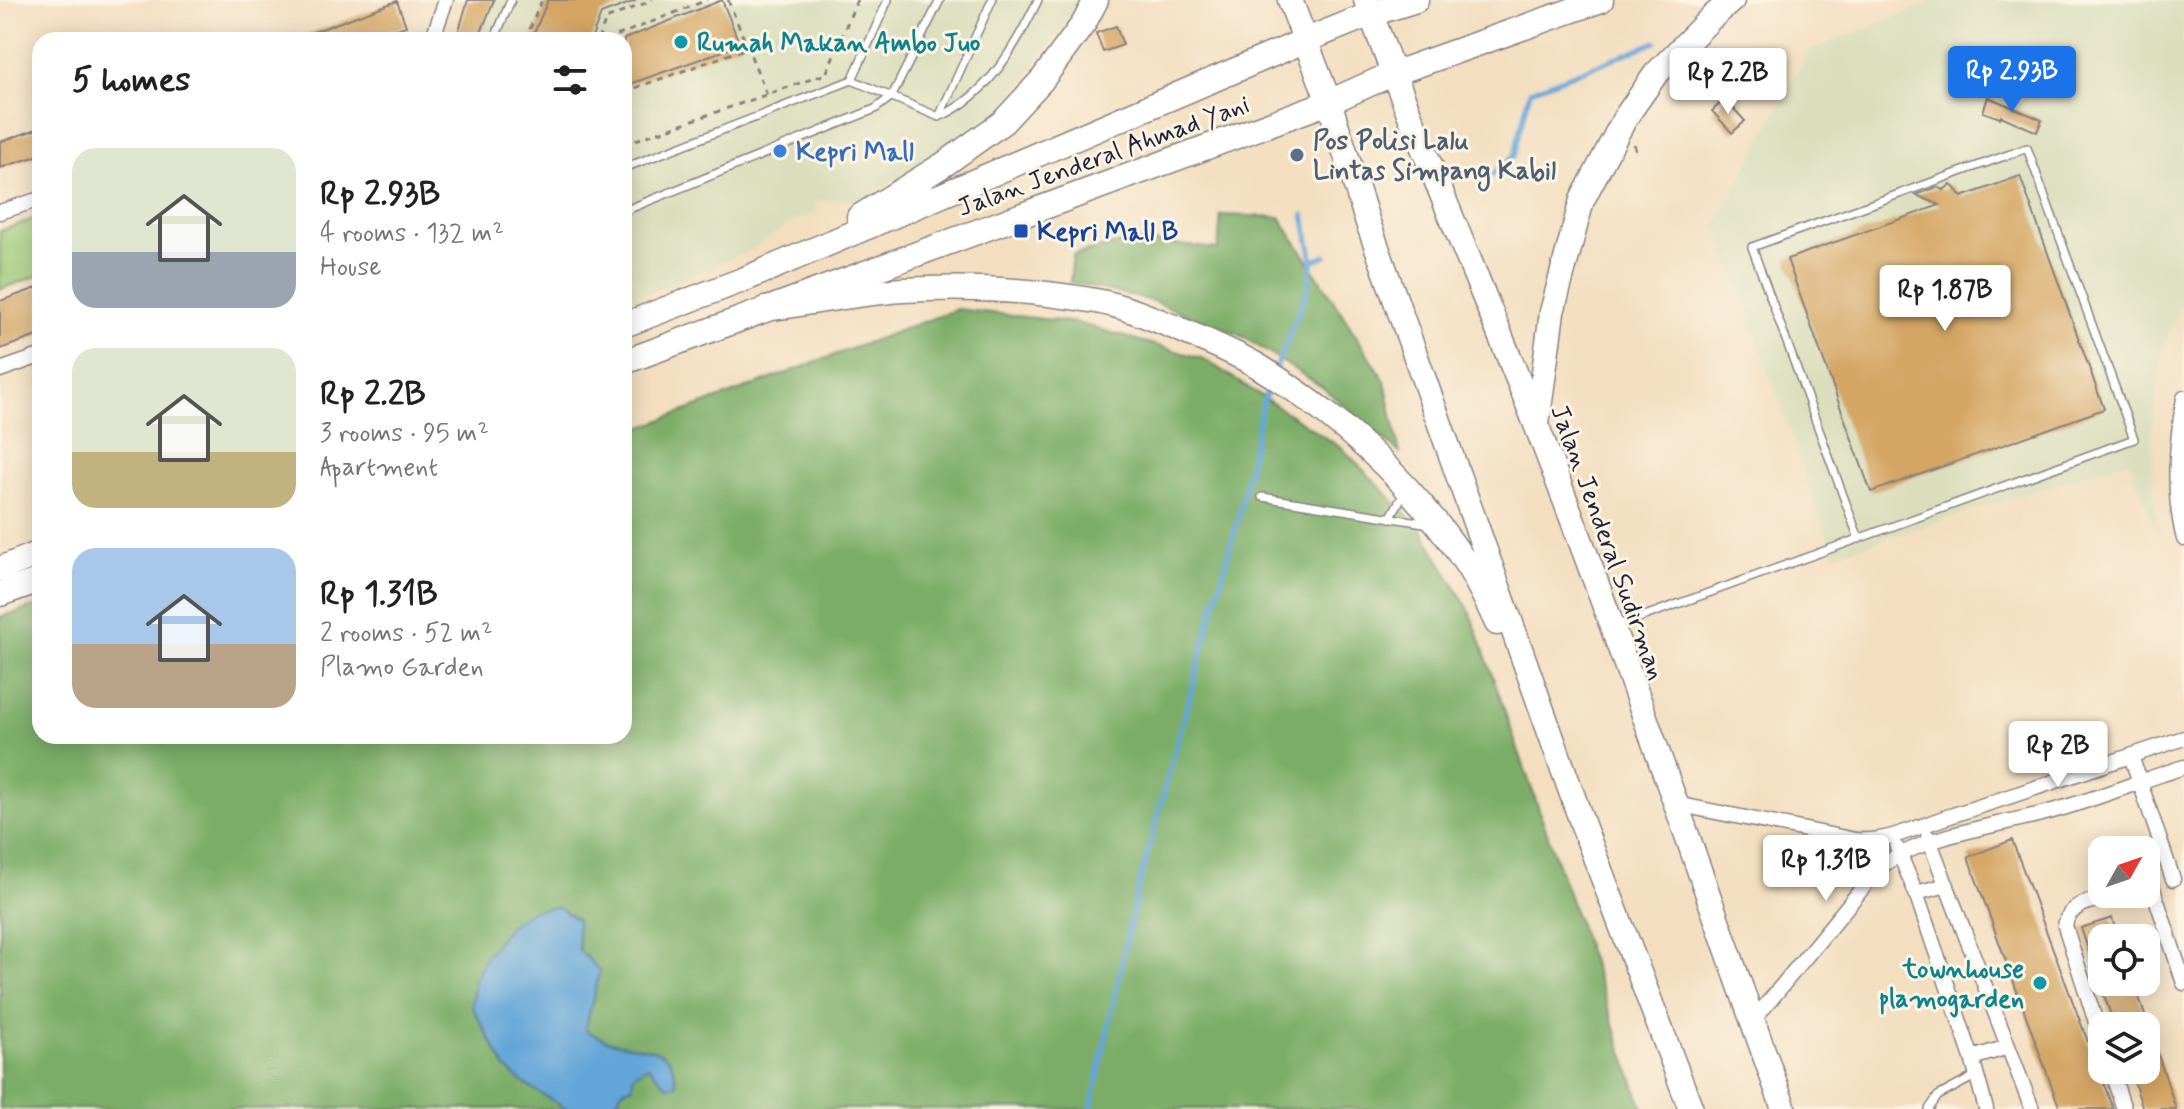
<!DOCTYPE html>
<meta charset="utf-8">
<style>
:root{--surface:#fff;--page:#f6f6f6;--text:#202124;--muted:#757577;--accent:#1a73e8}
body{margin:0;font-family:Mynerve,sans-serif;background:var(--page);color:var(--text);height:100vh;display:flex;flex-direction:column;font-size:30px;white-space:nowrap}
*{box-sizing:border-box;margin:0}
p{font-size:26px;color:var(--muted)}
.icon{flex:none;width:44px;height:44px;fill:none;stroke:currentColor;stroke-width:2;stroke-linecap:round;stroke-linejoin:round}
.map{position:relative;flex:1;overflow:hidden}
.details{position:absolute;left:32px;top:32px;width:600px;height:712px;display:flex;flex-direction:column;background:var(--surface);border-radius:24px;box-shadow:0 4px 20px #0003}
.details>*{flex:none}
.needle{width:52px;rotate:50deg}
.fabs{position:absolute;left:2088px;top:836px;display:grid;gap:16px}
.fabs a{display:grid;place-items:center;width:72px;height:72px;border-radius:16px;background:var(--surface);box-shadow:0 4px 20px #0003;font-size:40px}
.price{position:absolute;translate:-50% -68px;padding:0 18px;border-radius:8px;background:#fff;color:#222;font-size:26px;line-height:52px;filter:drop-shadow(0 2px 4px #0008)}
.price::after{content:'';position:absolute;left:50%;top:48px;width:24px;height:18px;margin-left:-12px;background:inherit;clip-path:polygon(0 0,100% 0,50% 100%)}
.price.active{background:var(--accent);color:#fff}
ul{padding:0;list-style:none}
li{display:flex;align-items:center;gap:24px;height:200px;padding:0 40px}
li span{display:grid;place-items:center;flex:none;width:224px;height:160px;border-radius:24px;color:#555}
li>.icon{margin-inline-start:auto}
span .icon{width:96px;height:96px;fill:#fffc;stroke-width:1}
li b{font-size:34px}
h2{display:flex;justify-content:space-between;align-items:center;height:96px;padding:0 40px;font-size:34px}
.map>svg:first-child{display:block}
</style>
<div class="map">
<svg width="2184" height="1109" viewBox="0 0 2184 1109">
<rect width="100%" height="100%" fill="#fcf5e5"/>
<filter id="ink" filterUnits="userSpaceOnUse"><feTurbulence type="fractalNoise" baseFrequency=".0125" numOctaves="2"/><feDisplacementMap in="SourceGraphic" scale="16" xChannelSelector="R" yChannelSelector="G"/><feConvolveMatrix kernelMatrix="1 2 1 2 8 2 1 2 1" color-interpolation-filters="sRGB"/></filter>
<filter id="wash" filterUnits="userSpaceOnUse"><feTurbulence type="fractalNoise" baseFrequency=".006" numOctaves="4" result="noise"/><feDisplacementMap in="SourceGraphic" scale="32" xChannelSelector="R" yChannelSelector="G"/><feGaussianBlur stdDeviation="1.8" result="paint"/><feColorMatrix in="noise" values="0 0 0 0 0 0 0 0 0 0 0 0 0 0 0 0 0 1.4 0 .05"/><feComposite in="paint" operator="in"/></filter>
<g filter="url(#wash)">
<rect width="100%" height="100%" fill="#f3dec0"/>
<path fill="#dbdebd" d="M472,0H1080L1045,51L1004,105L926,159L866,198L816,201L815,214L797,219L749,252L624,303V40H459Z
M1936,0H2184V296L2162,351L2152,430L2153,487L2160,540L2129,460L1834,555L1716,224L1809,51Z"/>
<path fill="#9bc976" stroke="#5e7658" stroke-width="2" d="M40,217V275L0,289V231Z"/>
<path fill="#7cad67" stroke="#4f6851" stroke-width="2" d="M1221,215L1280,217L1385,381L1400,453L1322,387L1242,336L1153,301L1070,282L1073,255L1133,240L1218,249Z
M957,309L1077,323L1204,359L1343,449L1422,530L1471,614L1643,1109H0V617L40,605V736H624V434Z"/>
<path fill="#64a5d8" stroke="#43648a" stroke-width="2" d="M558,907L577,920L579,950L600,971L585,1030C594,1034 605,1041 615,1043C646,1051 675,1043 676,1085L667,1086L648,1066L633,1075V1086L622,1090L613,1109H567L523,1083L506,1068L472,1007L474,982L485,957L510,925L533,910Z"/>
<g fill="none" stroke-linecap="round" stroke-linejoin="round">
<path stroke="#64a5d8" stroke-width="5" d="M1487,179L1514,156L1530,91L1656,42
M1313,261L1326,256
M1275,371L1307,291L1313,261L1304,215
M1091,1109L1136,896L1238,518L1262,405L1270,384"/>
</g>
<g id="blocks">
<path fill="#d4a563" d="M468,0H494L478,40H456Z
M548,0H635V1L601,14L591,40H531Z
M722,0L740,45L624,86V39Z
M397,1L406,26L365,40H297V38Z
M1116,26L1123,45L1103,52L1096,33Z
M1988,97L2042,120L2037,132L2001,116L2000,118L1983,112Z
M1725,99L1745,121L1732,133L1712,111Z
M40,128V155L0,168V142Z
M2020,176L2104,409L1871,492L1787,259L1940,205L1916,195L1937,187L1944,190L1951,184L1962,197Z
M40,287V335L0,349V301Z
M2012,840L2112,1106L2113,1109H2060L1968,857Z
M2112,918L2118,938H2102V982H2134L2176,1109H2143L2130,1070H2146L2147,1026H2115L2100,985L2081,928Z"/>
</g>
</g>
<g filter="url(#ink)">
<use href="#blocks" fill-opacity="0" stroke="#8a807e" stroke-width="2"/>
<g fill="none" stroke-linecap="round" stroke-linejoin="round">
<defs>
<path id="service" d="M494,40L511,0
M852,80L939,117C989,95 1015,47 1038,0
M939,117L992,0
M624,168L852,80L888,0
M624,211L875,109L892,96L940,0
M1262,497L1430,524
M1390,518L1404,493
M1617,626L2134,439L2027,148L1752,247L1859,539
M1929,1109L1938,1096L1977,1075"/>
<path id="minor" d="M432,40L446,0
M0,212L40,199
M0,370L40,356
M2184,398C2176,445 2172,492 2184,539
M2131,756L2173,879
M1676,804L1855,840C1889,843 1918,826 1950,816C2028,791 2106,764 2184,738
M1928,837L2032,1109
M1897,848L1916,893L1972,1058L1986,1109
M2152,886L2184,983
M1916,893L1947,885
M1752,1022L1879,868C1924,834 1994,827 2049,812C2094,800 2139,781 2184,767
M2102,1041L2065,926C2068,901 2102,899 2122,894
M1972,1058L2008,1047
M2111,1070L2124,1109"/>
<path id="trunk" d="M1290,0L1329,102L1366,217L1584,828L1691,1109
M1366,0C1418,144 1481,284 1537,427C1625,652 1702,881 1784,1109
M859,217L946,163L1003,122L1042,80L1084,23L1096,0
M765,309C811,303 857,293 903,290C967,286 1033,290 1096,301C1125,306 1154,319 1181,330C1207,341 1234,352 1258,366C1338,415 1411,482 1463,559C1477,579 1487,602 1497,623
M624,325L745,279L1304,41L1371,14L1416,0
M624,362L1329,102L1392,74L1601,0
M1537,424L1552,312L1582,200L1625,118L1655,75L1710,19L1732,0
M0,569L40,553
M0,594L40,580"/>
</defs>
<use href="#service" stroke="#8a807e" stroke-width="10"/>
<use href="#minor" stroke="#8a807e" stroke-width="17"/>
<use href="#trunk" stroke="#8a807e" stroke-width="27"/>
<path stroke="#8a807e" stroke-width="3" stroke-dasharray="6 6" stroke-linecap="butt" d="M728,0L767,95
M525,40L542,0
M598,40L606,19L653,0
M606,40L707,0
M624,92L747,48
M624,144L826,74L857,0
M1634,144L1637,155"/>
<use href="#service" stroke="#fff" stroke-width="7"/>
<use href="#minor" stroke="#fff" stroke-width="14"/>
<use href="#trunk" stroke="#fff" stroke-width="24"/>
</g>
</g>
<g fill="#0f9aa8" stroke="#fcf5e5" stroke-width="3">
<circle cx="681" cy="42" r="8"/>
<circle cx="2040" cy="983" r="8"/>
</g>
<circle fill="#3f7fe0" stroke="#fcf5e5" stroke-width="3" cx="780" cy="151" r="8"/>
<circle fill="#5c6f8a" stroke="#fcf5e5" stroke-width="3" cx="1297" cy="155" r="8"/>
<rect fill="#1a4fb4" stroke="#fcf5e5" stroke-width="3" x="1013" y="223" width="16" height="16" rx="4"/>
<g text-anchor="middle" stroke-width="6" stroke-linejoin="round" paint-order="stroke">
<g font-size="26" font-weight="bold" fill="#0d838f" stroke="#fcf5e5" text-anchor="start">
<text x="697" y="51">Rumah Makan Ambo Juo</text>
<text x="2024" y="977" text-anchor="end">townhouse<tspan x="2024" dy="30">plamogarden</tspan></text>
</g>
<g font-size="26" font-weight="bold" fill="#4e5e75" stroke="#fcf5e5" text-anchor="start">
<text x="1313" y="149">Pos Polisi Lalu<tspan x="1313" dy="30">Lintas Simpang Kabil</tspan></text>
</g>
<g font-size="26" font-weight="bold" fill="#366cbe" stroke="#fcf5e5" text-anchor="start">
<text x="796" y="160">Kepri Mall</text>
</g>
<g font-size="26" fill="#22223b" stroke="#fcf5e5">
<text transform="translate(1103 155) rotate(-20)" y="9">Jalan Jenderal Ahmad Yani</text>
<text transform="translate(1609 542) rotate(70)" y="9">Jalan Jenderal Sudirman</text>
</g>
<g font-size="26" font-weight="bold" fill="#164399" stroke="#fcf5e5" text-anchor="start">
<text x="1037" y="240">Kepri Mall B</text>
</g>
</g>
</svg>
<div class="fabs">
<a><svg class="needle" viewBox="-14 -14 28 28"><path d="M0-13l5 13h-10z" fill="#e53935"/><path d="M0 13l5-13h-10z" fill="#757577"/></svg></a>
<a><svg class="icon" aria-label="locate" viewBox="0 0 24 24"><circle cx="12" cy="12" r="6"/><path d="M12 2v4M12 18v4M2 12h4M18 12h4"/></svg></a>
<a><svg class="icon" aria-label="layers" viewBox="0 0 24 24"><path d="M12 4l9 5-9 5-9-5zM3 14l9 5 9-5"/></svg></a>
</div>
<b class="price active" style="left:2012px;top:114px">Rp 2.93B</b>
<b class="price" style="left:1728px;top:116px">Rp 2.2B</b>
<b class="price" style="left:1945px;top:333px">Rp 1.87B</b>
<b class="price" style="left:2058px;top:789px">Rp 2B</b>
<b class="price" style="left:1826px;top:903px">Rp 1.31B</b>
<section class="details">
<h2>5 homes<svg class="icon" aria-label="filters" viewBox="0 0 24 24"><path d="M4 7h16M4 17h16"/><circle cx="9" cy="7" r="2"/><circle cx="15" cy="17" r="2"/></svg></h2>
<ul>
<li><span style="background:linear-gradient(#dfe7d0 65%,#9aa5b1 0)"><svg class="icon" aria-label="home" viewBox="0 0 24 24"><path d="M3 11l9-7 9 7M6 9v11h12V9"/></svg></span><div><b>Rp 2.93B</b><p>4 rooms · 132 m²</p><p>House</p></div></li>
<li><span style="background:linear-gradient(#dfe7d0 65%,#c2b280 0)"><svg class="icon" aria-label="home" viewBox="0 0 24 24"><path d="M3 11l9-7 9 7M6 9v11h12V9"/></svg></span><div><b>Rp 2.2B</b><p>3 rooms · 95 m²</p><p>Apartment</p></div></li>
<li><span style="background:linear-gradient(#a9c7e8 60%,#b9a48a 0)"><svg class="icon" aria-label="home" viewBox="0 0 24 24"><path d="M3 11l9-7 9 7M6 9v11h12V9"/></svg></span><div><b>Rp 1.31B</b><p>2 rooms · 52 m²</p><p>Plamo Garden</p></div></li>
</ul>
</section>
</div>
